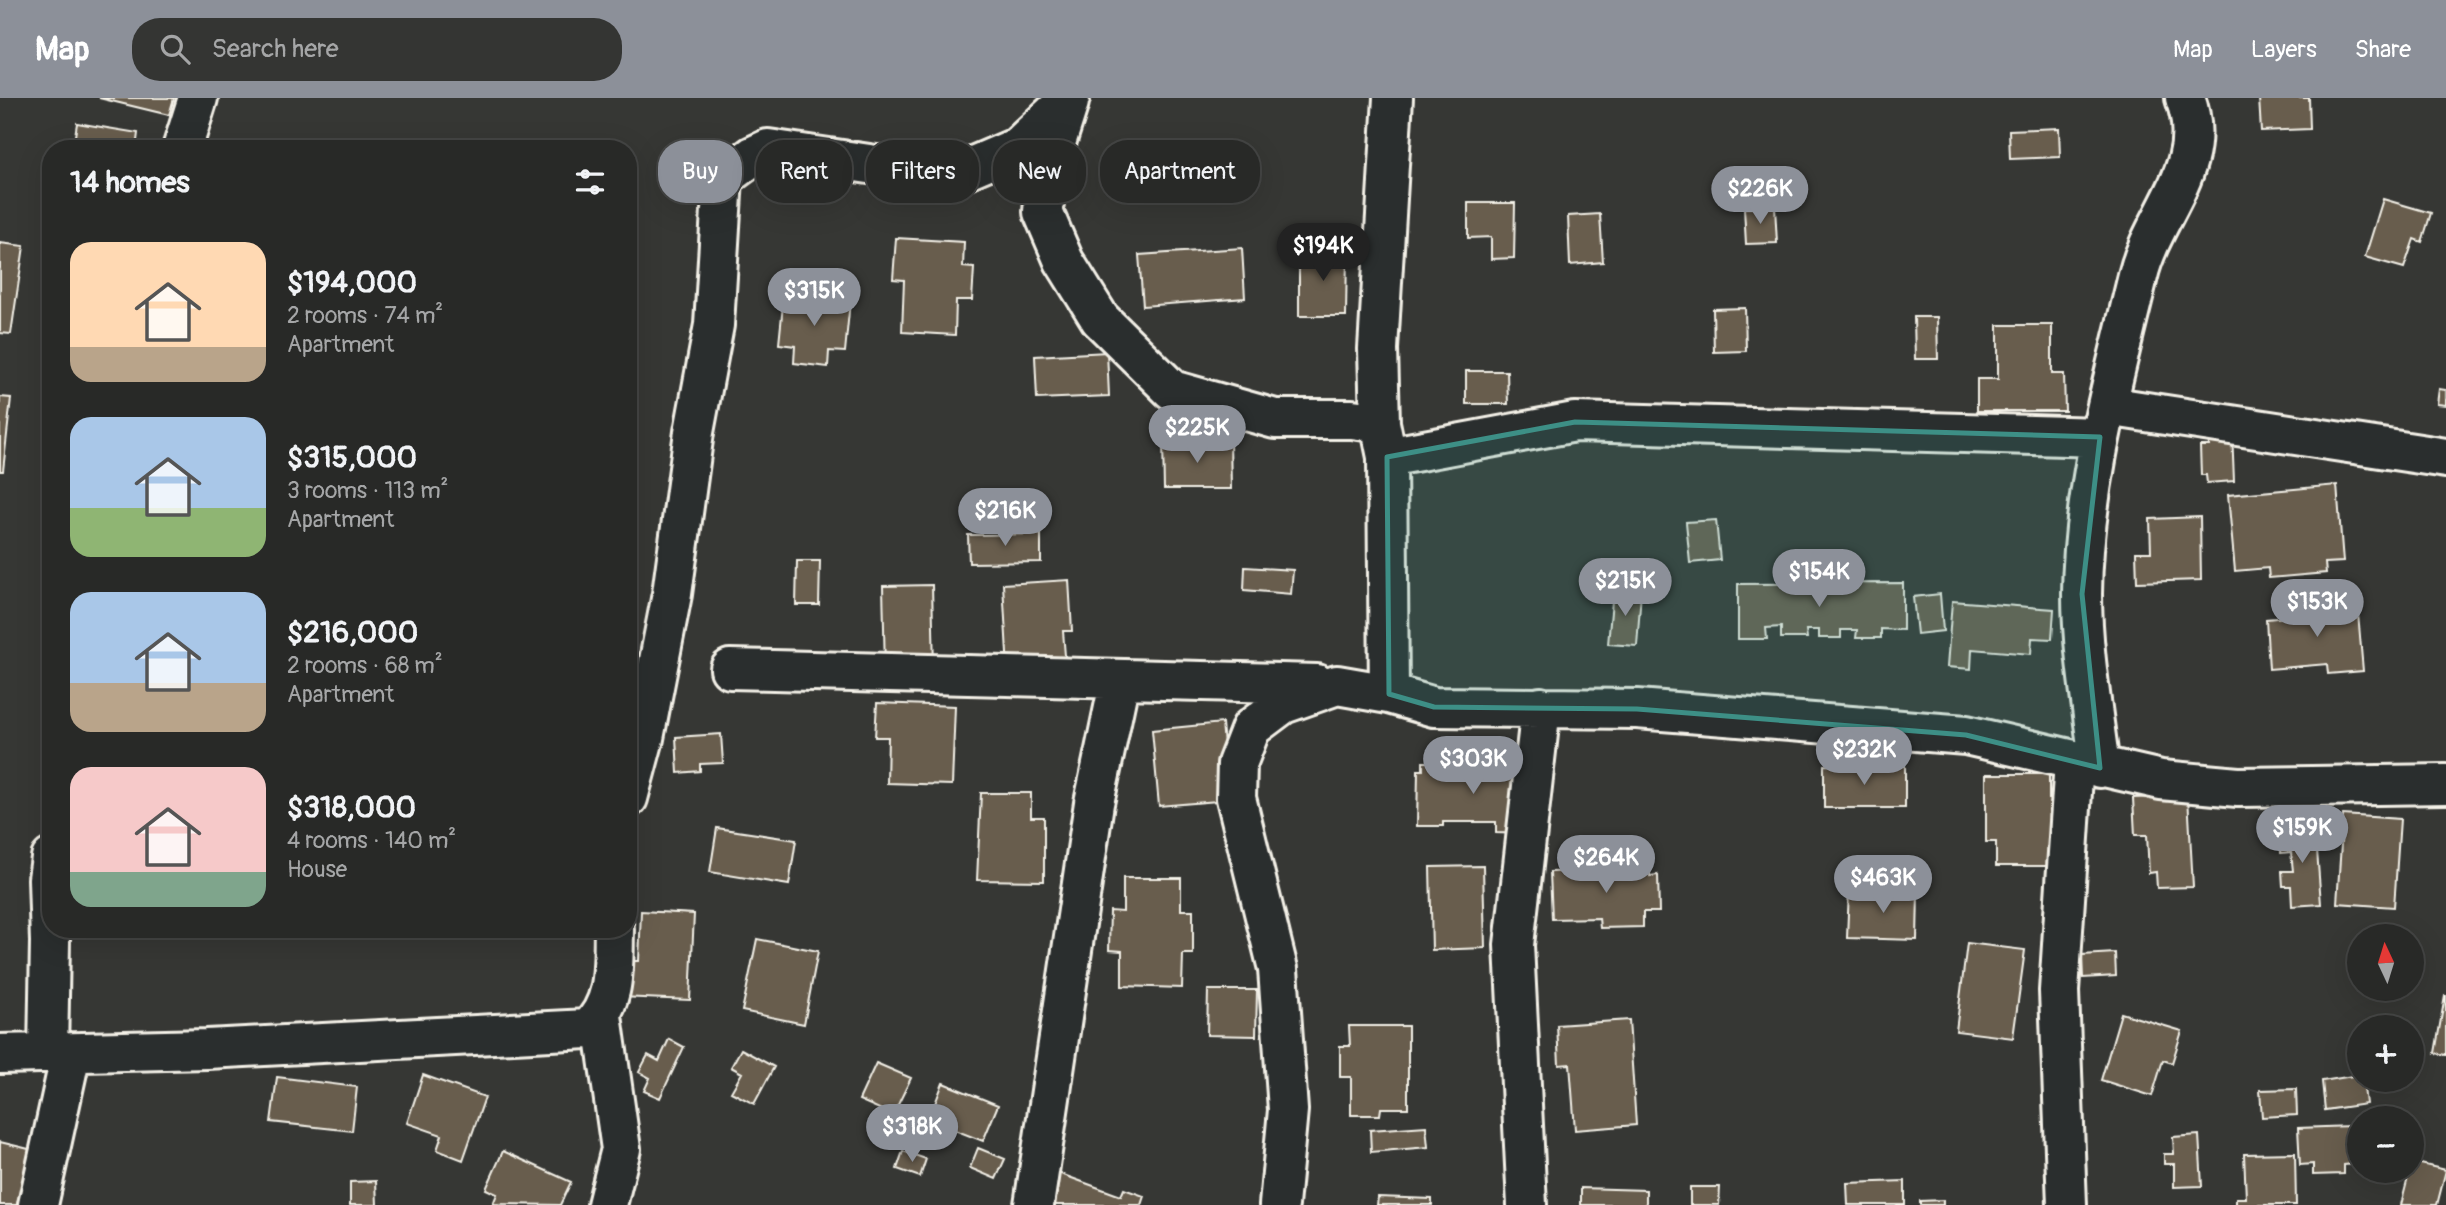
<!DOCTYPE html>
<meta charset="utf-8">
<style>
:root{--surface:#282927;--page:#343533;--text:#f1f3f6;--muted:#a5a6a7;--line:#444544;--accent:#8c9099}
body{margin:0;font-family:Pangolin,sans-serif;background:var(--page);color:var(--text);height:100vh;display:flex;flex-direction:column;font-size:26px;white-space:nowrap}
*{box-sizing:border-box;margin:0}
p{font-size:23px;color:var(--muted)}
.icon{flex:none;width:38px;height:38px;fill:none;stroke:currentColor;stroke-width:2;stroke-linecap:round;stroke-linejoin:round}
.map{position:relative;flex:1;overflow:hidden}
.side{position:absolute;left:42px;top:42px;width:595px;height:798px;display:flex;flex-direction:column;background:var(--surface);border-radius:28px;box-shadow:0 7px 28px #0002,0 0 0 2px var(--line)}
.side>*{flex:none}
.hud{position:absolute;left:658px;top:42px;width:665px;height:63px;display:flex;gap:14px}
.needle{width:46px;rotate:356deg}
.buttons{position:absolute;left:2347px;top:826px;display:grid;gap:14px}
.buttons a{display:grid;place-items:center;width:77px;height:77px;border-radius:50%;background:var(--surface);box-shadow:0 7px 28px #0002,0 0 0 2px var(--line);font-size:35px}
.price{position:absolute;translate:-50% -60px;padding:0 16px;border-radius:24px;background:var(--accent);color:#fff;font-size:23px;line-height:46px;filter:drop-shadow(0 2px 4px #0008)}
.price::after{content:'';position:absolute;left:50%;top:42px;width:21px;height:16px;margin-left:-10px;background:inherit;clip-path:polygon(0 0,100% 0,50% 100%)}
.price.selected{background:#222;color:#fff}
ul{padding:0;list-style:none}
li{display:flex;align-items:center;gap:21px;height:175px;padding:0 28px}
li span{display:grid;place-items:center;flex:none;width:196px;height:140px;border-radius:21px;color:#555}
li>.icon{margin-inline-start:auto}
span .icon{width:84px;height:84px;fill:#fffc;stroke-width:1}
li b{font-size:30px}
h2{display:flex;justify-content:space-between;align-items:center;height:84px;padding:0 28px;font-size:30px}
.pill{padding:0 24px;border-radius:28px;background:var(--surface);box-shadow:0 7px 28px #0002,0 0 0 2px var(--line);font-size:24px;line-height:63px}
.pill.selected{background:var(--accent);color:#fff}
header{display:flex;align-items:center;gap:42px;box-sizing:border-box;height:98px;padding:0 35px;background:var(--accent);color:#fff}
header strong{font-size:33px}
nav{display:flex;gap:38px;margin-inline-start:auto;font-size:24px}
.search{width:490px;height:63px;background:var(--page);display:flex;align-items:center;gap:18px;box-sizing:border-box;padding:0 24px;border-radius:28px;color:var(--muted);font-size:26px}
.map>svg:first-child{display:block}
</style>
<header>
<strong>Map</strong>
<div class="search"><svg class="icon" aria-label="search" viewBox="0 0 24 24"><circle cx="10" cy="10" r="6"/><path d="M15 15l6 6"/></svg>Search here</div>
<nav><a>Map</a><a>Layers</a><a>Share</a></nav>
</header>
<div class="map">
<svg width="2446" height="1107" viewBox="0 0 2446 1107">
<rect width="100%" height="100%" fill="#363734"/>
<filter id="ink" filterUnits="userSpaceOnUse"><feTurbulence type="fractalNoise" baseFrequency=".0143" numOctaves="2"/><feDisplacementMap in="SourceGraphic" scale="14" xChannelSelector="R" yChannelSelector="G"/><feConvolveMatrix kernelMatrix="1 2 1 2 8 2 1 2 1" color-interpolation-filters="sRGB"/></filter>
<g filter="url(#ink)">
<path fill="#675d4e" stroke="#f4f1e8" stroke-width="2" d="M99,0H174L169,17Z
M2259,0H2309L2310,31L2261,33Z
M77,25L138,35L136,51H73Z
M2059,30L2060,59L2010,61L2009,32Z
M2383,101L2431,115L2422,144L2414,141L2404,170L2365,159Z
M1468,105H1515L1514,160L1491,161V139L1468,140Z
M1775,109L1777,145L1746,146L1744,110Z
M1600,116L1603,164L1570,167L1568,118Z
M896,140L964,144L963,169L974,170L972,202H956L955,237L902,234L904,182L893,181Z
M0,145L24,148L11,236L0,235Z
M1242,150L1245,200L1143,208L1139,157Z
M1299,152H1347L1346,218H1299Z
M784,197L850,203L845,254L829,253L828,269L794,265L795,248L779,246Z
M1745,210L1746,253L1714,254L1713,211Z
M1914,219H1937L1938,261H1915Z
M1998,227H2052V276H2064L2065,313H1977V281H1998Z
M1107,254L1109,298L1037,301L1035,258Z
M1466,273H1507L1508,306H1466Z
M2439,291L2446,292V307L2437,306Z
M0,299L11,300L3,373H0Z
M2232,334L2234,383L2207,385L2206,377H2201L2200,348H2209L2208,335Z
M1230,342L1231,391H1164L1163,343Z
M2337,387L2343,464L2325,465L2326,475L2269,480L2268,470L2235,473L2228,397Z
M2200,419L2201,482L2137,484L2136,454H2151L2150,421Z
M1716,422L1720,462L1690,465L1686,424Z
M1041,436V464L969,465L968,437Z
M797,463H820L819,507H796Z
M1245,469L1293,472L1291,496L1244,492Z
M1069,482L1072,533H1063L1066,570L1008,573L1003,486Z
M1903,485V532L1881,531V540H1856L1857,532H1841V540H1819V532H1806L1807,540H1781V529L1766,530L1767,541H1738V486Z
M932,487L934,570L885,571L883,488Z
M1613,492L1641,494L1637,548L1608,546Z
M1940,496L1943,533L1917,536L1913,499Z
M1952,503L2054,511L2052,541L2032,540L2031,556L1972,551L1971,571L1947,569Z
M2357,504L2363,573L2328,576L2327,566L2269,571L2266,521L2311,517L2310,508Z
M877,605L955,608L952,687L887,685L888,639H875Z
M1222,625L1229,702L1159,708L1152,632Z
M721,636L723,665L700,666V673L678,675L676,639Z
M1423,664H1452V669L1527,666L1526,736L1496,735V724H1443V728H1417L1418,672H1423Z
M1824,667L1905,668V710H1824Z
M1986,676H2049V701H2069V744H2049V768H1996V744H1986Z
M981,695H1031V719H1044V783L977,782Z
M2188,698L2193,789L2157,790L2156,774L2149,775L2147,737H2135L2133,700Z
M2343,717L2400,721L2394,809L2337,805Z
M2315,725L2321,806L2292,808L2291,788H2283L2282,773H2293L2291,754L2281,755L2280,738H2289L2288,727Z
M717,730L796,742L789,787L710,774Z
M1650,766V778L1658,777L1659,814H1643V829L1600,830L1599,820L1552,821L1550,774L1591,773L1592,768Z
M1483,768L1485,850L1432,852L1430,769Z
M1123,780H1181V812H1193V856H1183L1182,890L1122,888V853L1109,852L1110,813L1123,814Z
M1849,791L1918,793L1917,842L1847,840Z
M641,813L694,816L690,902L620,899L622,863H639Z
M757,841L818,853L804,926L742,913Z
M1967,845L2025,852L2013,940L1956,933Z
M2115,855L2116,878L2083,880L2082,857Z
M1208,892H1257L1256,938L1207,937Z
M2445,898H2446V957L2435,955Z
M2121,915L2182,933L2172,965L2163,962L2152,998L2101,982Z
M1629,922L1636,1027L1575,1032L1570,966L1559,967L1557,927Z
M1349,928H1408V1010H1381L1380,1017H1351V979H1340V948H1350Z
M669,941L684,949L660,1000L644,993L650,980L639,974L648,957L659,963Z
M741,951L774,969L754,1006L731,994L742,975L731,969Z
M876,965L911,980L893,1017L859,1002Z
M423,977L485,999L463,1062L437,1052L442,1037L407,1025Z
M2359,977V982H2363L2366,1006L2325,1012L2322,983Z
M277,979L357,989L352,1033L271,1024Z
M943,985L998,1007L983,1043L947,1029L945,1036L926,1029Z
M2296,991L2297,1017L2262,1019L2260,992Z
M1426,1028L1428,1049L1371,1054L1370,1032Z
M2351,1028L2354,1066L2344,1067V1076L2313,1077V1066L2300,1067L2298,1030Z
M2199,1037L2202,1088L2174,1089V1066H2164V1056H2174L2173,1039Z
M0,1044L33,1052L20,1107H0Z
M978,1050L1005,1061L996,1081L970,1070Z
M503,1053L571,1084L560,1107L493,1106L497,1096L486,1091Z
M903,1053L926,1061L920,1079L897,1071Z
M2295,1055L2296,1107H2236V1100H2246L2244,1056Z
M2412,1064L2446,1072L2437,1107H2401Z
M1058,1075L1121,1098L1124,1091L1144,1098L1141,1107H1047Z
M376,1083L377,1107H350V1084Z
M1905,1083V1107H1848L1847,1085Z
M1690,1089H1720L1719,1107H1690Z
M1581,1090L1646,1092V1107H1581Z
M1378,1099L1432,1101V1107H1377Z
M1943,1102V1107H1920V1103Z"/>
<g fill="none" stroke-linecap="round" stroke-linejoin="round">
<defs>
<path id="street" d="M1069,4L1047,73L1043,114L1064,163L1100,221L1172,292L1275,321H1352L1380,325L1387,359L1389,596
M182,51L198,0
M2107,308L2446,360
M1380,325L1378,251L1393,0
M1387,359L1575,324L2100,339
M730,571L1317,586
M2100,670C2093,613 2082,553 2082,496C2083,388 2113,282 2138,178C2153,115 2211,68 2185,0
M628,700L644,640L672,496L694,334L714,227L723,80L753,58L768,51L950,78L1018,49L1070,0
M602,918L621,1051L607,1107
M48,955L50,844L48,781L51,760
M0,956L207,951L588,931C617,905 613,868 614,831
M38,1107L71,955
M1034,1107L1094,705L1120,581
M1279,1107L1288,1012L1278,871L1236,700L1237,666L1251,630L1283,606L1337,587L1389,596L1434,609L1637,611L1966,637L2161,682L2238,689L2446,686
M1527,1107L1514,847L1541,609
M2067,1107L2059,893L2074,663"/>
</defs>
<use href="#street" stroke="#f4f1e8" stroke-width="44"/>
<use href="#street" stroke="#2a2d2e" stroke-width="38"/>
</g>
</g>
<path fill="#3d8f86" fill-opacity="0.2" stroke="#3d8f86" stroke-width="5" stroke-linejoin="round" d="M1575,324L2100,339L2082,496L2100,670L1966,637L1637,611L1434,609L1389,596L1387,359Z"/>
</svg>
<div class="buttons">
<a><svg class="needle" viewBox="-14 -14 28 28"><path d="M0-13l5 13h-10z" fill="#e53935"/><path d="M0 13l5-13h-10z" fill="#a5a6a7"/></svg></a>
<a>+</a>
<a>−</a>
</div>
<b class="price" style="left:1760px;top:128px">$226K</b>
<b class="price selected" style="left:1323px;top:185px">$194K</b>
<b class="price" style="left:814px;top:230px">$315K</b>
<b class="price" style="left:1197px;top:367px">$225K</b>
<b class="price" style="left:1005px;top:450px">$216K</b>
<b class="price" style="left:1819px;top:511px">$154K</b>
<b class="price" style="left:1625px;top:520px">$215K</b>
<b class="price" style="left:2317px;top:541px">$153K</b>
<b class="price" style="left:1864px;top:689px">$232K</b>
<b class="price" style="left:1473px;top:698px">$303K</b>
<b class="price" style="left:2302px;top:767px">$159K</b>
<b class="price" style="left:1606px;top:797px">$264K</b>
<b class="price" style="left:1883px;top:817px">$463K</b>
<b class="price" style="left:912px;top:1066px">$318K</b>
<div class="hud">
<a class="pill selected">Buy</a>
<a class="pill">Rent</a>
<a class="pill">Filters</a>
<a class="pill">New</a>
<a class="pill">Apartment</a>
</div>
<section class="side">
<h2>14 homes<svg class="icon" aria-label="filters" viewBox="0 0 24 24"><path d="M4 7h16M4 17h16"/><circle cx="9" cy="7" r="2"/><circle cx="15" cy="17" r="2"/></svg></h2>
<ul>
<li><span style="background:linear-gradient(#ffd9b3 75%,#b9a48a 0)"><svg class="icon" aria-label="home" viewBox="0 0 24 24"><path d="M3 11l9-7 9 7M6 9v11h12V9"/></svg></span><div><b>$194,000</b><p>2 rooms · 74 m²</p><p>Apartment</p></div></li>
<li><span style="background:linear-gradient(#a9c7e8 65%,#8fb573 0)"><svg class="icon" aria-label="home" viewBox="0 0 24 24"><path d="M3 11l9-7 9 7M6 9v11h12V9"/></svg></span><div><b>$315,000</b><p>3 rooms · 113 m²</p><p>Apartment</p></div></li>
<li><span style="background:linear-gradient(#a9c7e8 65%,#b9a48a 0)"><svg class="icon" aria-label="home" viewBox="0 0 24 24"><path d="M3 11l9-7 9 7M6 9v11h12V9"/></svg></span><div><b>$216,000</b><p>2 rooms · 68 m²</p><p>Apartment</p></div></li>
<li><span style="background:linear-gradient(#f6c9c9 75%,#7fa58c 0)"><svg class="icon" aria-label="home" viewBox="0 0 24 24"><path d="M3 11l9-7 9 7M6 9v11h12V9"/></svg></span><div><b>$318,000</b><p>4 rooms · 140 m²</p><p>House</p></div></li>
</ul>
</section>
</div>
